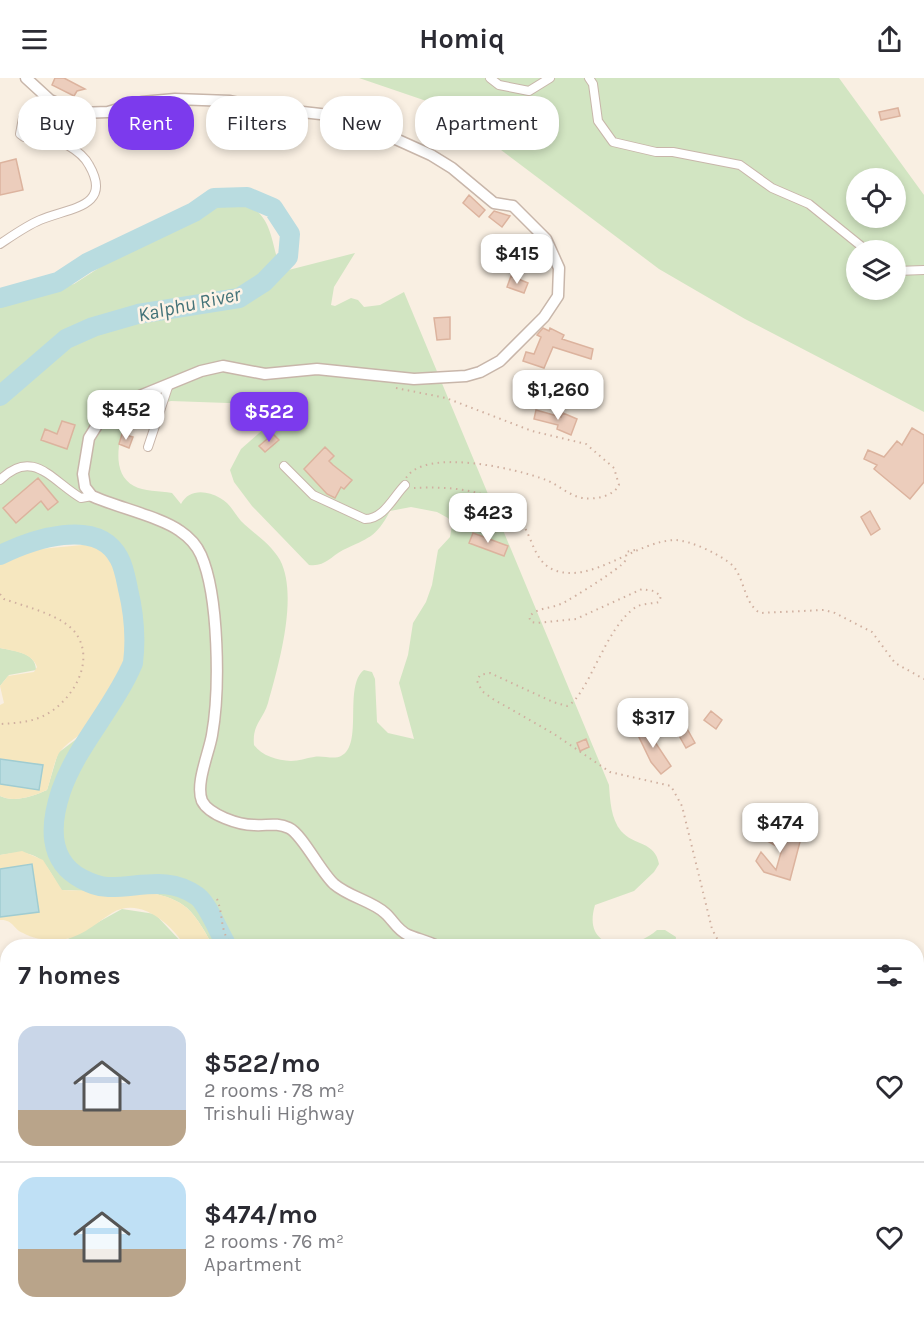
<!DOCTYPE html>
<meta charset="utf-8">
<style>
:root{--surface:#fff;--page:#f7f7f7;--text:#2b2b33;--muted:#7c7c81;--line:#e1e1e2;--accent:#7c3aed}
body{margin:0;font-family:Karla,sans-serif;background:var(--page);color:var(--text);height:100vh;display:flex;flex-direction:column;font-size:22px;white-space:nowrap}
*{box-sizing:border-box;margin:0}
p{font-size:20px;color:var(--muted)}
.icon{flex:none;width:33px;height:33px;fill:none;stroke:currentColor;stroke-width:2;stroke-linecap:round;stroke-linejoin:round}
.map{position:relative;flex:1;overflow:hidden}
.side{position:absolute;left:0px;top:861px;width:924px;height:384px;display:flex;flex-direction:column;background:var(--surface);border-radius:24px 24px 0 0;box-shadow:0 3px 9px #0003}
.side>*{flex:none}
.banner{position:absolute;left:18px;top:18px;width:600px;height:54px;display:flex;gap:12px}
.tools{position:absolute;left:846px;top:90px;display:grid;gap:12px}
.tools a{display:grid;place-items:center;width:60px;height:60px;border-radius:50%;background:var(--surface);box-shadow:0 3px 9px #0003;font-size:30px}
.price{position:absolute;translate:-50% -51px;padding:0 14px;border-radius:12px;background:#fff;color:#222;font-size:20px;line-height:39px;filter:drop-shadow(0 2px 3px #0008)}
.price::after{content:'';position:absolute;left:50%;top:36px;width:18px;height:14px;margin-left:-9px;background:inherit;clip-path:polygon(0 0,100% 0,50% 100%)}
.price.active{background:var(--accent);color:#fff}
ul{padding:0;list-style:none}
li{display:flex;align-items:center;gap:18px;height:150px;padding:0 18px}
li+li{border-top:2px solid var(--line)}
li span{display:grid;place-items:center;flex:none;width:168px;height:120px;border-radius:18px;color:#555}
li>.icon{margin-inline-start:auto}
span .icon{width:72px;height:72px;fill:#fffc;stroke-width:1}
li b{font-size:26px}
h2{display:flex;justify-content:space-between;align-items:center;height:72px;padding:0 18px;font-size:26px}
.pill{padding:0 21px;border-radius:24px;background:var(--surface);box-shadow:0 3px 9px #0003;font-size:21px;line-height:54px}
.pill.active{background:var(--accent);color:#fff}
header{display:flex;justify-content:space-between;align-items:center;height:78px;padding:0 18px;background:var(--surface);font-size:27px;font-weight:700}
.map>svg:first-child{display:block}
</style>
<header><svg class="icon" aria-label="menu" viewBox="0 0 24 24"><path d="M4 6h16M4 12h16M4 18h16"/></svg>Homiq<svg class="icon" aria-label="share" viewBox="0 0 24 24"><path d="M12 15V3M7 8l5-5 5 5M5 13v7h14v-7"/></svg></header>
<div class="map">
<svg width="924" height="1245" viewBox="0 0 924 1245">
<rect width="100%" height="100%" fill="#f9efe2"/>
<path fill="#d2e5c2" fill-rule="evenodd" d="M359,0H839L924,117V334L745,241L659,191L444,29ZM856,100H896V140H856ZM856,172H896V212H856Z
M243,123C269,137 270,154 277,180L269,197L355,175L334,209L331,227L335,228L351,220L358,222L364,229L380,227L404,214L609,707C610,722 611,741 621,753C634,768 655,763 659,786L654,794L634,813L595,827C581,873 632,875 657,852H665L676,859L675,868H213C206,856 198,840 187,830C158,805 99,815 61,812C43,781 39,770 0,777V718C15,725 33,718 47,712L58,675L83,656L102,635L120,597L126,575L129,557L125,529L103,470C71,457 30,472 0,484V224L74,206L119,177L225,125ZM171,323L259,326L273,334L274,342L241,371L230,392L234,404L252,428L309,487C325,489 330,479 343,472C368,460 376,460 390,433L411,429L437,434L448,440L452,447L450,459L438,472L432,507L426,524L413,545L408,577L399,605L414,661L388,655L377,644L375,601L372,594L364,592C343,608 364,667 341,678C334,682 322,677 314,679C306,680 299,683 291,683C277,682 262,678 254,667C252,646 263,642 268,625C278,589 299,518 280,482C270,465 254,456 241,443C234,435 230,425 220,420C206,412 189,411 181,426L172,415C160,413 143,413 134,408C110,395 119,361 126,341L154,327Z
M0,570C14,573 36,574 36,592L9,597L0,608Z
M122,831L155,836L185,868H42L37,861L66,862Z
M917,946L924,991V1121L916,1118Z
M0,1024L8,1028V1238H406V1245H0Z"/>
<path fill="#f6e7bf" d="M93,466C113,474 116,491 121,510C132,558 128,609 92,647C83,656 63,666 58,677C53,687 51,701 47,712C33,718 15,725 0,718V627L4,625L0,608L8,598L34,594L37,589C32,574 13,573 0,570V484L40,471Z
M22,773L43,782L62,812C100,815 158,805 187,830C198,840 206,856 213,868H185C171,846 140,818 112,835C93,847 78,863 54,862C43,862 32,860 23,855C13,851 13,841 0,842V777Z"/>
<path fill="#b9dce0" stroke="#a0ccd1" stroke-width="1.5" d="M0,681L43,687L39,712L0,706Z
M32,786L39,834L0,839V791Z"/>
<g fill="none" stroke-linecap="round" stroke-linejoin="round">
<path stroke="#b9dce0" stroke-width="20" d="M0,220L58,204L87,185L194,134L214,120L247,119L273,130L290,156L288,179L264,204L239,220L138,236L93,249L66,261L0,318
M0,477C31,462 97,438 119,480C124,489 126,501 128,511C134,536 136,561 133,585C114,630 77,667 61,713C50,746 47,783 82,801C90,805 98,809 108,809C138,810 168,797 197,818C208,826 219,855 227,868
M326,1245L327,1238"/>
</g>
<path fill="#eccdbc" stroke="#dcb39e" stroke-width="1.5" d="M55,0H64L85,11L77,13L74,18L52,7Z
M898,30L900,38L881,42L879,34Z
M66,40L90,42L87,58L71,54L74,49L64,48Z
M16,81L23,112L0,117V85Z
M469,117L485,132L479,139L463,125Z
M494,133L510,138L502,149L489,139Z
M516,166L523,183L512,187L506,170Z
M511,198L528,205L524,215L507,209Z
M450,239V261L437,262L434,240Z
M543,250L549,253L550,250L564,257L562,261L593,271L591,281L553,269L544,290L523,283L526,274L534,276L541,259L537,257Z
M536,332L561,339L563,335L577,341L571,357L557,351L558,347L534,341Z
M62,343L75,347L67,371L41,362L45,351L57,356Z
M912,350L924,357V404L910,421L874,391L877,387L864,381L868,372L884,379L897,363L902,367Z
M122,356L133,359L129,370L119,366Z
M273,356L279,362L265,374L259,368Z
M325,369L334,378L329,383L333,387L352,402L344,411L341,409L335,420L327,416L304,391Z
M38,400L58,424L48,432L41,423L16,445L3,430Z
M870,433L880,451L871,457L861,439Z
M473,455L508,468L504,478L469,465Z
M672,624L695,665L686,670L663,629Z
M711,633L722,642L716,651L704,642Z
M649,646L655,659L653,661L671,688L661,696L651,684L636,653Z
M586,661L589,669L580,673L577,665Z
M765,749L785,760L786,755L801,760L790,802L764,794L756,783L761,774L776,792L782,771L760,759Z"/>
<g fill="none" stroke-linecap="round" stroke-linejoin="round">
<defs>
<path id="minor" d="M490,0L499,7L529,13L550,0
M589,0L593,6L598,43L613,64L656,74H673L740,87L772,110L809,126L866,172
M0,166C12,158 26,148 40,142C67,130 114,130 89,87C81,72 59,61 43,59C36,58 31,60 24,59L20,56L23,40L31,33L59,27
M896,193L924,192
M148,369L169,306
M284,388L313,417L365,441C384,441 393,419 405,407
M0,402C33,369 52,403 81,420L92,418"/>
<path id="tertiary" d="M26,0L50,22L79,35L108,34L142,24L175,21L230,23L258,29L347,39L431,77L452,90L494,125L513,128L546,161L559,190L558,218L544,239L500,283L480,294L466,298L414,301L317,291L265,296L223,288L201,293L125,324L104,336L89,360L83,396L85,409L92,418C116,429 161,439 180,453C189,459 197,468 201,477C219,518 220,612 212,657C209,675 195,706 202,723C209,737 239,747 254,747C267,748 276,744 289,750C302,756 320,793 334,806C349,819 372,823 385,835C394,843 397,852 408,857C417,861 428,863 437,868
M410,1238L411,1245"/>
</defs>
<use href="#minor" stroke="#c8b6aa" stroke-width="10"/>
<use href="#tertiary" stroke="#c8b6aa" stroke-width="13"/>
<path stroke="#d0b0a0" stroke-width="2" stroke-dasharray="1.5 4.5" stroke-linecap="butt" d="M396,310L446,320L532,353L586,366L614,390L619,407C614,418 595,422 583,420C569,418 559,407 546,402C518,391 425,369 406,400
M414,410C451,408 504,411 524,448C533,464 536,485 554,492C592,507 637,462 676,462C691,463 714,474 727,483C746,495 741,523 760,535L824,532L835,535L872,554L895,585L924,601
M635,472L626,474C626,478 627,479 625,483C621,490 573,520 563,525C551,531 537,529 529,539L531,544L537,545L576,541L642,511L654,513L661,518L659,524C652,526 643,525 636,529C605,549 588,619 567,628L553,624L490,595L480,597L477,603L482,613L493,621L554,656L610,694L671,708L682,728L712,851L721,868
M0,516L4,521C26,529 64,537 77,557C96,587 69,627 41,639C27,645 14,645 0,646
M217,821C224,837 219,857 234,868
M484,1238L492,1245
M504,1245L517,1238"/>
<use href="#minor" stroke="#fff" stroke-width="8"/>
<use href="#tertiary" stroke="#fff" stroke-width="10"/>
</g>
<g text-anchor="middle" stroke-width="5" stroke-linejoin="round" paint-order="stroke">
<g font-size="20" font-style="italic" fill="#447379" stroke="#fdf3e7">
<text transform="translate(189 226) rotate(-12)" y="7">Kalphu River</text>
</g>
</g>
</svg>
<div class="tools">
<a><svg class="icon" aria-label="locate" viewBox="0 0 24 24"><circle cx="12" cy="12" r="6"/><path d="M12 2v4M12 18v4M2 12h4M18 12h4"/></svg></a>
<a><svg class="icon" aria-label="layers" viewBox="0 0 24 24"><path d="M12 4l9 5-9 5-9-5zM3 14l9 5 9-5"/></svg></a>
</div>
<b class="price" style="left:517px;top:207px">$415</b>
<b class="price" style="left:558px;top:343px">$1,260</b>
<b class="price" style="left:126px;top:363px">$452</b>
<b class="price active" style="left:269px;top:365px">$522</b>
<b class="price" style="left:488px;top:466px">$423</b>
<b class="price" style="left:653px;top:671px">$317</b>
<b class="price" style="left:780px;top:776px">$474</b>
<div class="banner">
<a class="pill">Buy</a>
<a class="pill active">Rent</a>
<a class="pill">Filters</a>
<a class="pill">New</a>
<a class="pill">Apartment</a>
</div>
<section class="side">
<h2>7 homes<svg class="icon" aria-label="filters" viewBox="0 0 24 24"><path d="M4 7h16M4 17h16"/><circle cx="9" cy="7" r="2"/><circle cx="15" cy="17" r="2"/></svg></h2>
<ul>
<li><span style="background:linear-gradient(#c9d6e8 70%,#b9a48a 0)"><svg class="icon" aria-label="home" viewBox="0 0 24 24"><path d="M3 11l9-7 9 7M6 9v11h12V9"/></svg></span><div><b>$522/mo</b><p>2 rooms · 78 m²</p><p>Trishuli Highway</p></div><svg class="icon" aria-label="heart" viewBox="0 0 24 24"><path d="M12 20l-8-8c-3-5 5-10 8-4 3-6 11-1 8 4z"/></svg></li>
<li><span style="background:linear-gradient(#bfe0f5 60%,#b9a48a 0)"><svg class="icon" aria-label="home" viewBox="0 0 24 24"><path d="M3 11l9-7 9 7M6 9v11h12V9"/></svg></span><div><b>$474/mo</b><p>2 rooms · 76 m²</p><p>Apartment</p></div><svg class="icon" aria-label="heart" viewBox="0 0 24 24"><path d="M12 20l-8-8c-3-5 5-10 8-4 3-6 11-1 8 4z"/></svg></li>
</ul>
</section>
</div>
